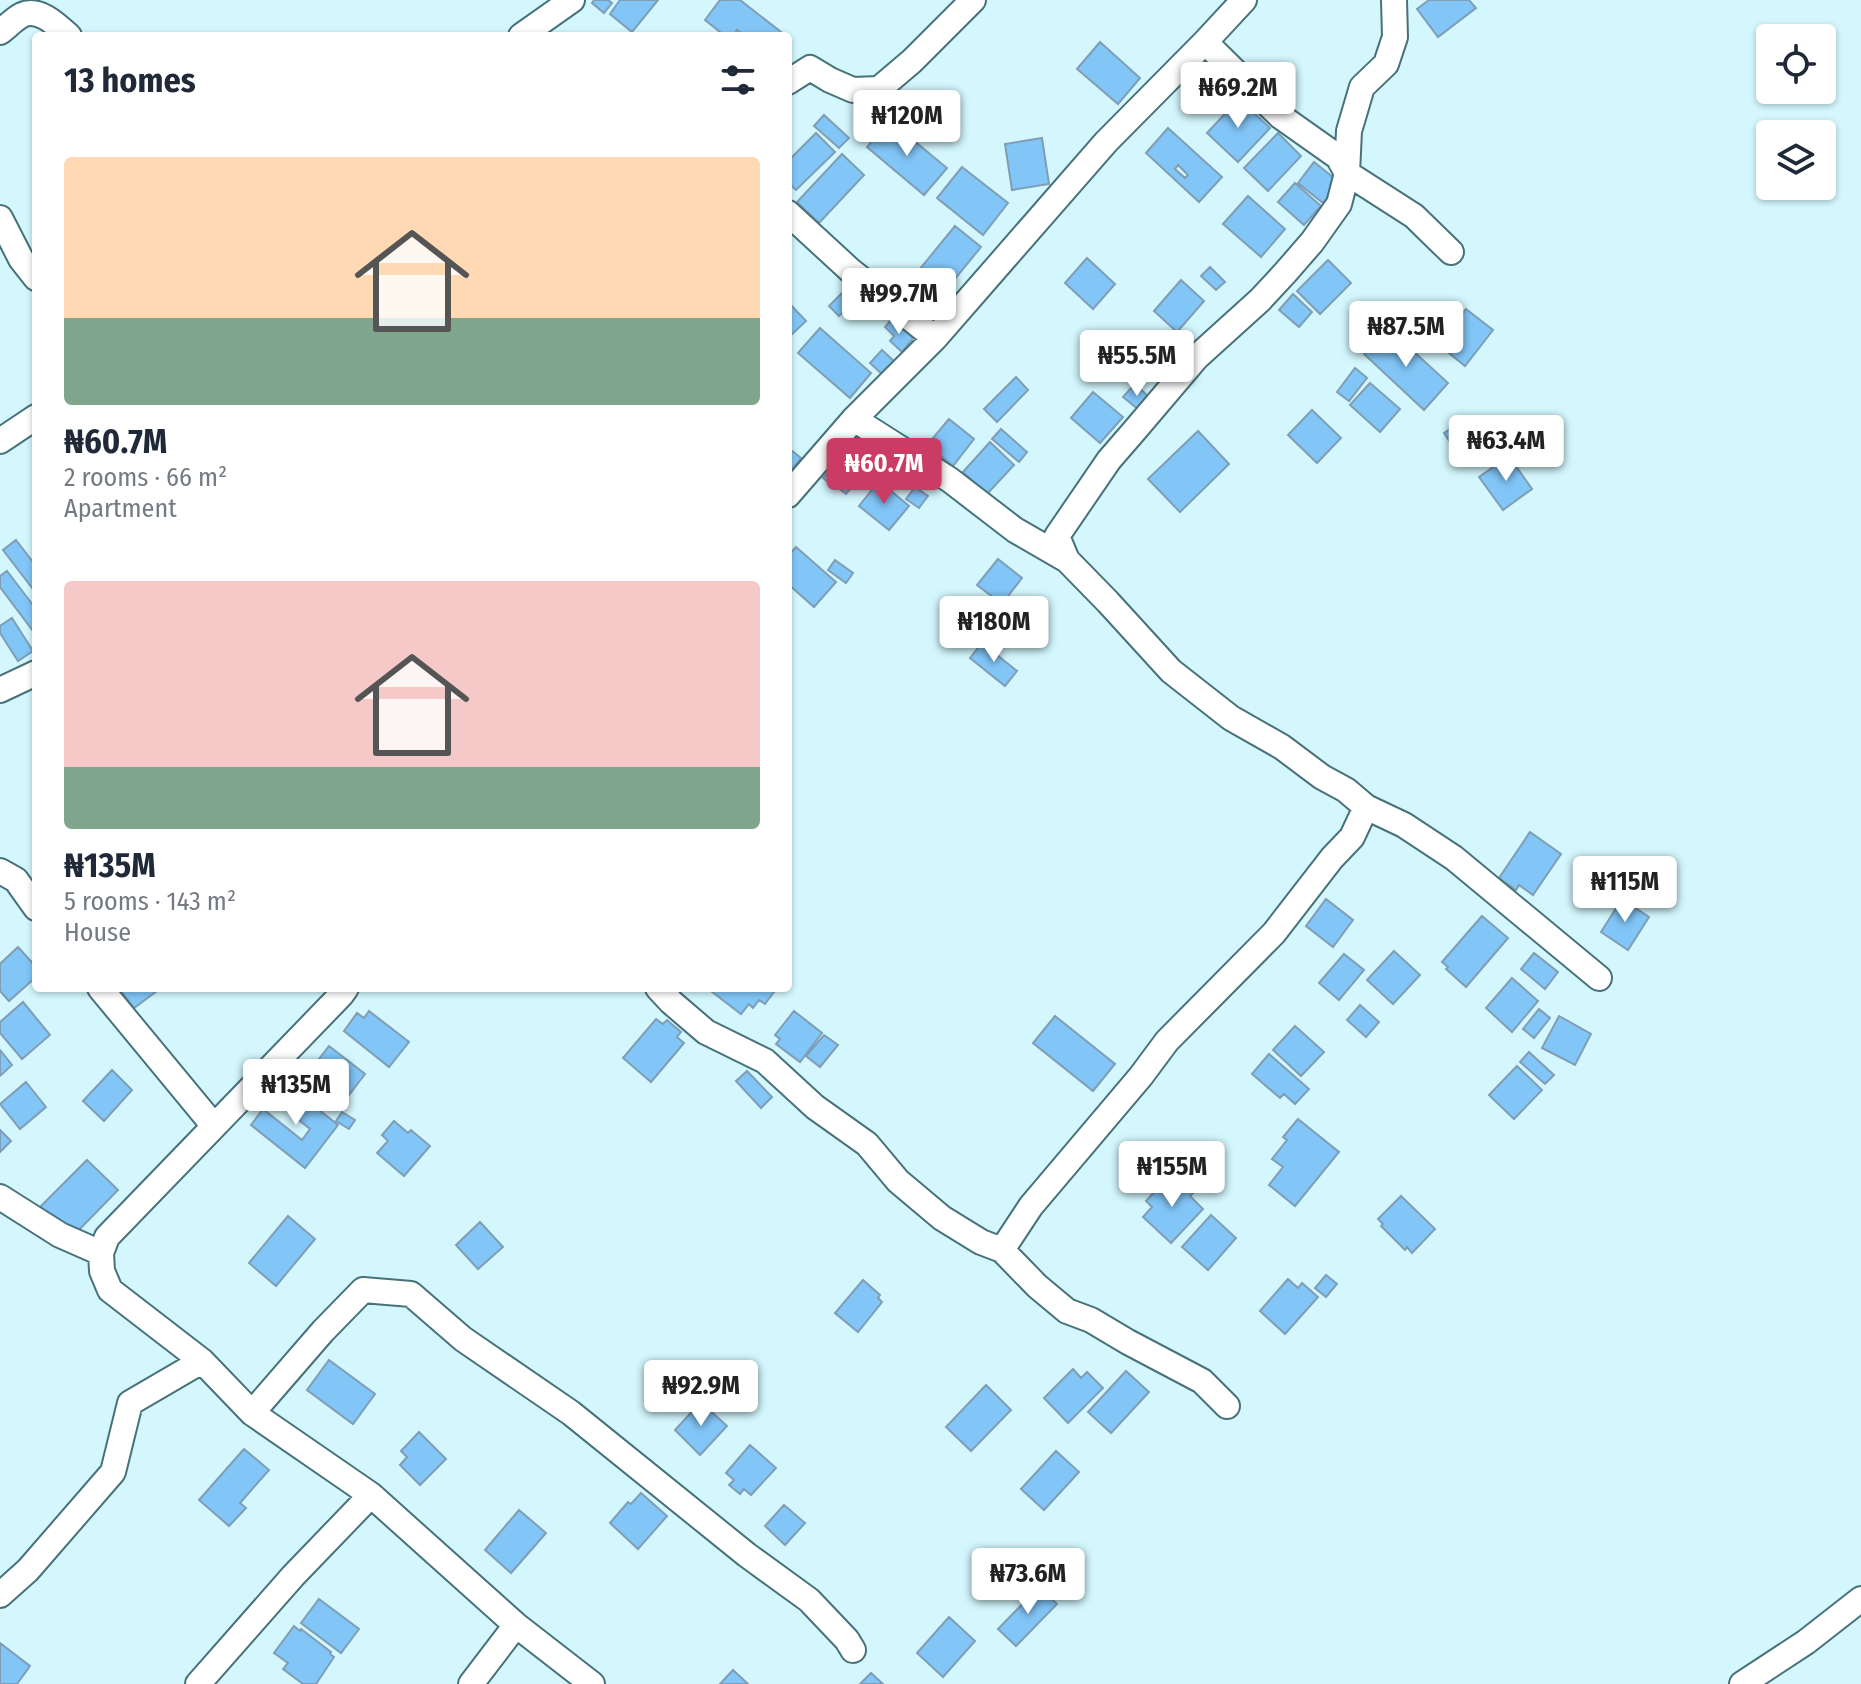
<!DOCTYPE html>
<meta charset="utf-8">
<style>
:root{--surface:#fff;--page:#f6f6f7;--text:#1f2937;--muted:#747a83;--accent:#cb3c64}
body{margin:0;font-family:"Fira Sans Condensed",sans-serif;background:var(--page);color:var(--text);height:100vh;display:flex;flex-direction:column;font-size:30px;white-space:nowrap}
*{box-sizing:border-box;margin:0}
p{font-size:26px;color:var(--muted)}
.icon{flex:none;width:44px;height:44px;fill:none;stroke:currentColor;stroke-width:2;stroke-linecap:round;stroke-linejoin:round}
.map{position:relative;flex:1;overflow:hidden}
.panel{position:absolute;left:32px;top:32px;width:760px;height:960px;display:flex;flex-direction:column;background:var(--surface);border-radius:8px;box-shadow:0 2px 6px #0004}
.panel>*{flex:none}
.tools{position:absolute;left:1756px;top:24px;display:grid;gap:16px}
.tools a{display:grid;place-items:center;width:80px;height:80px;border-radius:8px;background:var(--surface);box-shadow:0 2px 6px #0004;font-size:40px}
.price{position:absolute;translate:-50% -68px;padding:0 18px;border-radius:8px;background:#fff;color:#222;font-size:26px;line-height:52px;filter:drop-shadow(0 2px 4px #0008)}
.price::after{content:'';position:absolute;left:50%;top:48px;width:24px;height:18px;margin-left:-12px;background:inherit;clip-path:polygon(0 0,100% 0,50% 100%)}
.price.selected{background:var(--accent);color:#fff}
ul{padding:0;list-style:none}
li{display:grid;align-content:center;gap:16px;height:424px;padding:0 32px}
li span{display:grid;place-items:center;height:248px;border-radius:8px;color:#555}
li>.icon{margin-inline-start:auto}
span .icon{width:144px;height:144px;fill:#fffc;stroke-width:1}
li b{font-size:34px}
h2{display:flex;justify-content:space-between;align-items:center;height:96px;padding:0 32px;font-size:34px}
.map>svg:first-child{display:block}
</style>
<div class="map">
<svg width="1861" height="1684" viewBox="0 0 1861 1684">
<rect width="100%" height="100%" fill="#d3f7fd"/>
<path fill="#82c6f8" stroke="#7f9eb5" stroke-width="2" fill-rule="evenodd" d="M594,0H608L612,3L604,13L592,3Z
M620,0H658L632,32L610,14Z
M720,0H740L785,35L745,36L737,30L733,36H725L705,20Z
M1429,0H1469L1476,8L1438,37L1417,9Z
M1100,42L1140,78L1118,104L1077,69Z
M1239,99L1270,128L1238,162L1207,133Z
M824,115L849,138L839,148L814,126Z
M889,120L947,168L924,195L867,147Z
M1168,128L1222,177L1199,202L1146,153ZM1178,165L1188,175L1185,178L1175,169Z
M816,133L835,152L796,190L788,183V161Z
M1278,133L1301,156L1268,191L1244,168Z
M1042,138L1049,184L1012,190L1005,144Z
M842,154L864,175L819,223L797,202Z
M1314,162L1339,182L1323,203L1298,183Z
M962,167L1008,203L983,235L937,198Z
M1295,183L1321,206L1304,225L1278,202Z
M1248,196L1285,229L1261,257L1223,224Z
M955,226L981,247L936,302L910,281Z
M1087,258L1115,284L1093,309L1065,283Z
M1328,260L1351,283L1320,314L1297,291Z
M1210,267L1225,282L1216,290L1201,276Z
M1181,280L1204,301L1177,332L1154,311Z
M850,285L860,296L839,316L829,306Z
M1293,294L1312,312L1299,327L1279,310Z
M788,302L806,321L788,338Z
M1466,309L1493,330L1465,366L1439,345Z
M892,319L913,338L902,352L890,341L894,336L885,327Z
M820,328L871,373L850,398L798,353Z
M1388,328L1448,383L1424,410L1364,354Z
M882,350L895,362L883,375L870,363Z
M1355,368L1367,378L1349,401L1337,392Z
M1016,377L1028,390L997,422L984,409Z
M1370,383L1400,409L1380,432L1350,405Z
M1135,384L1151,399L1140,411L1123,397Z
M1093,392L1123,417L1100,443L1071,418Z
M1312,410L1341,438L1317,463L1288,435Z
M949,419L974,439L953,466L927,445Z
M1461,422L1472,440L1455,450L1444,433Z
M1001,429L1027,452L1019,462L992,439Z
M1198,431L1229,464L1180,512L1148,479Z
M859,437L877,453L863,468L856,462L834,487L823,478Z
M990,442L1014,465L987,494L963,472Z
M791,450L801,458L793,468L790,466L788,469V453Z
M1509,456L1532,489L1503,510L1479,477Z
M855,466L864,473L846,494L837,487Z
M879,481L909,506L889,530L859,506Z
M915,487L928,496L919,508L906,499Z
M16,540L36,566V593L3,550Z
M796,547L836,582L814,607L788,584V556Z
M998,559L1022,578L1002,604L977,585Z
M835,560L853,573L846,583L828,570Z
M7,571L36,609V635L0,587V576Z
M12,618L33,651L18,661L0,633V626Z
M982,643L1017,671L1005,686L970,658Z
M1530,832L1561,854L1533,895L1519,885L1516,890L1499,878Z
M1326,899L1353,920L1333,947L1306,926Z
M1622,899L1649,917L1628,950L1601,932Z
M1482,916L1508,938L1466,987L1446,969L1448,967L1442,962Z
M18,947L36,967V977L9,1001L0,991V964Z
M1394,951L1420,975L1393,1004L1367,980Z
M1534,953L1558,972L1545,989L1521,969Z
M1344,954L1364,970L1339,1000L1319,983Z
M1512,978L1538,1001L1512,1032L1486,1008Z
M119,988H161L134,1008Z
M707,988H777L765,1004L759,1000L753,1008L749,1004L741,1014Z
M23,1002L50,1035L22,1059L0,1033V1022Z
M1360,1005L1379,1022L1366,1037L1347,1020Z
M1539,1009L1550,1018L1534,1038L1523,1029Z
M369,1011L409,1042L389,1067L344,1031L357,1013L364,1018Z
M794,1011L822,1033L800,1062L776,1044L780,1039L775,1035Z
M1055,1016L1115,1064L1093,1091L1033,1043Z
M1559,1016L1591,1034L1575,1065L1542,1048Z
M656,1019L663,1024L667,1020L681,1032L677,1037L684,1043L651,1082L623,1058Z
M1295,1026L1324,1052L1301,1076L1273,1050Z
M824,1035L838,1045L820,1067L806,1056Z
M329,1046L365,1074L339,1108L303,1080Z
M0,1050L12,1065L0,1076Z
M1529,1052L1554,1075L1545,1084L1520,1062Z
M1269,1054L1309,1089L1295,1104L1284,1094L1280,1098L1252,1074Z
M1517,1066L1542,1090L1514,1119L1489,1095Z
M112,1070L132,1090L104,1121L83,1101Z
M747,1071L772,1097L761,1108L736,1081Z
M26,1082L46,1107L20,1129L0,1104Z
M285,1083L338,1125L305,1168L251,1125L263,1109L302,1140L310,1129L273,1099Z
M342,1112L355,1120L349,1129L336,1121Z
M1298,1119L1339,1152L1295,1206L1269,1185L1283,1167L1272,1159L1287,1140L1283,1137Z
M394,1121L408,1133L411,1130L430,1146L404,1176L377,1153L388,1141L382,1135Z
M0,1130L11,1141L0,1152Z
M87,1160L118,1190L71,1238L40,1207Z
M1174,1175L1193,1193L1190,1196L1203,1209L1171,1243L1143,1217L1152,1207L1146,1201L1164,1181L1166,1183Z
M1401,1196L1435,1229L1412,1253L1407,1247L1405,1250L1381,1226L1383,1224L1378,1219Z
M1211,1215L1236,1238L1208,1270L1182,1247Z
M288,1216L315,1239L276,1286L249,1263Z
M480,1222L503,1247L478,1269L456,1245Z
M1326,1275L1337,1284L1326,1297L1315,1288Z
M1288,1279L1298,1288L1302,1283L1318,1297L1285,1334L1260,1311Z
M863,1280L880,1295L878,1298L882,1302L858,1332L835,1313Z
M329,1360L375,1394L353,1424L307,1390Z
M1073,1369L1081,1378L1087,1372L1103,1388L1068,1423L1044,1398Z
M1126,1371L1149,1392L1111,1433L1088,1412Z
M986,1385L1011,1410L971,1451L946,1427Z
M701,1402L727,1426L700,1455L675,1430Z
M419,1432L446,1459L420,1485L400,1465L407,1457L401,1451Z
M750,1445L776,1468L751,1495L744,1489L740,1494L729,1485L734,1480L726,1473Z
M244,1449L269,1470L240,1503L246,1508L229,1526L199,1500Z
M1056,1451L1079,1472L1044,1510L1021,1489Z
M641,1493L667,1516L638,1549L610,1523L628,1502L631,1504Z
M784,1505L805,1523L785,1545L765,1526Z
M519,1510L546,1533L511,1573L485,1550Z
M1039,1587L1057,1604L1016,1646L998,1629Z
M319,1599L359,1629L341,1653L301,1623Z
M949,1617L975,1641L943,1677L917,1653Z
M294,1626L300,1631L301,1629L331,1652L330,1654L334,1657L316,1684H303L283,1669L288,1663L274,1653Z
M0,1643L30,1666L17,1684H0Z
M733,1670L748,1684H720Z
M871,1673L883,1684H860Z"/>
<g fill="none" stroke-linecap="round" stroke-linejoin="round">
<defs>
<path id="minor" d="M0,32C7,27 14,19 22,15C39,7 57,25 69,36
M521,36L572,0
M1205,42L1280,116L1338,157L1347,173L1414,216L1451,252
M788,82L810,68L830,80L853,90L879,89L912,61L973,0
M788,213L851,271L935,338
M0,218L21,259L36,278
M854,419L950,480L1015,530L1067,560L1108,602L1171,671L1231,718L1282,747L1322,777L1346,790L1366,807L1404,825L1454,858L1599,978
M0,441L36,417
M788,495L854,419L935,338L1106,142L1205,42L1244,0
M1067,560L1057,536L1109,460L1135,430L1197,357L1260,300L1285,273L1312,242L1339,204L1347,173L1349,131L1362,87L1386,64L1395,37L1394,0
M0,690L36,673
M0,871L16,880L36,908
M100,988L214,1126
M346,988L341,995L107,1237L101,1253L102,1271L110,1290L202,1361L252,1413L371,1495L516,1625L592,1684
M658,988L671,1002L706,1032L765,1061L815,1107L867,1144L898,1181L942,1218L981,1242L1002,1250L1037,1286L1067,1311L1091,1320L1128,1342L1202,1381L1227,1406
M0,1197L60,1235L101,1253
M1002,1250L1031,1206L1141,1076L1167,1041L1274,933L1332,858L1352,837L1366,807
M252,1413L323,1331L363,1290L411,1294L463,1339L571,1413L747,1555L809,1600L847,1640L853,1650
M0,1595L28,1570L113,1472L130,1403L202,1361
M198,1684L293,1576L371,1495
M471,1684L516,1625
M1742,1684L1806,1642L1861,1599"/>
</defs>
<use href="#minor" stroke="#48727a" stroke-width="28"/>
<use href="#minor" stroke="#fff" stroke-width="24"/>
</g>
</svg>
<div class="tools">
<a><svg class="icon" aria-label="locate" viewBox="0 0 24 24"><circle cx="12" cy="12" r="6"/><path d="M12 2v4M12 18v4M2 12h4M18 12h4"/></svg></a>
<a><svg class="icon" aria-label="layers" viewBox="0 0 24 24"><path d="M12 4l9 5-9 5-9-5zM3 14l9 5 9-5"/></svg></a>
</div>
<b class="price" style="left:1238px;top:130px">₦69.2M</b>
<b class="price" style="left:907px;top:158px">₦120M</b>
<b class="price" style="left:899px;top:336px">₦99.7M</b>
<b class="price" style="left:1406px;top:369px">₦87.5M</b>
<b class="price" style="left:1137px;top:398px">₦55.5M</b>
<b class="price" style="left:1506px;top:483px">₦63.4M</b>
<b class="price selected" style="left:884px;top:506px">₦60.7M</b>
<b class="price" style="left:994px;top:664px">₦180M</b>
<b class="price" style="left:1625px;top:924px">₦115M</b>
<b class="price" style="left:296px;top:1127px">₦135M</b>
<b class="price" style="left:1172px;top:1209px">₦155M</b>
<b class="price" style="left:701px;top:1428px">₦92.9M</b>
<b class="price" style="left:1028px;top:1616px">₦73.6M</b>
<section class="panel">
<h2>13 homes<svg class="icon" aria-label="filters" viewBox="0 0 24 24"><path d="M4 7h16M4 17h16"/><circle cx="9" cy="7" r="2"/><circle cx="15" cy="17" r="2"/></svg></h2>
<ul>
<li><span style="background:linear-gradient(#ffd9b3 65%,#7fa58c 0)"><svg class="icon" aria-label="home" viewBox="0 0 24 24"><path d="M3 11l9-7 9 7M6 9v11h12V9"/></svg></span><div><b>₦60.7M</b><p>2 rooms · 66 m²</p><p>Apartment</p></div></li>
<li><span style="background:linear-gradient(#f6c9c9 75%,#7fa58c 0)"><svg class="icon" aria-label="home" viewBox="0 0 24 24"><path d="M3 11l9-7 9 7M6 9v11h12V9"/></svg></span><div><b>₦135M</b><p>5 rooms · 143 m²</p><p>House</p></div></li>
</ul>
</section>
</div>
